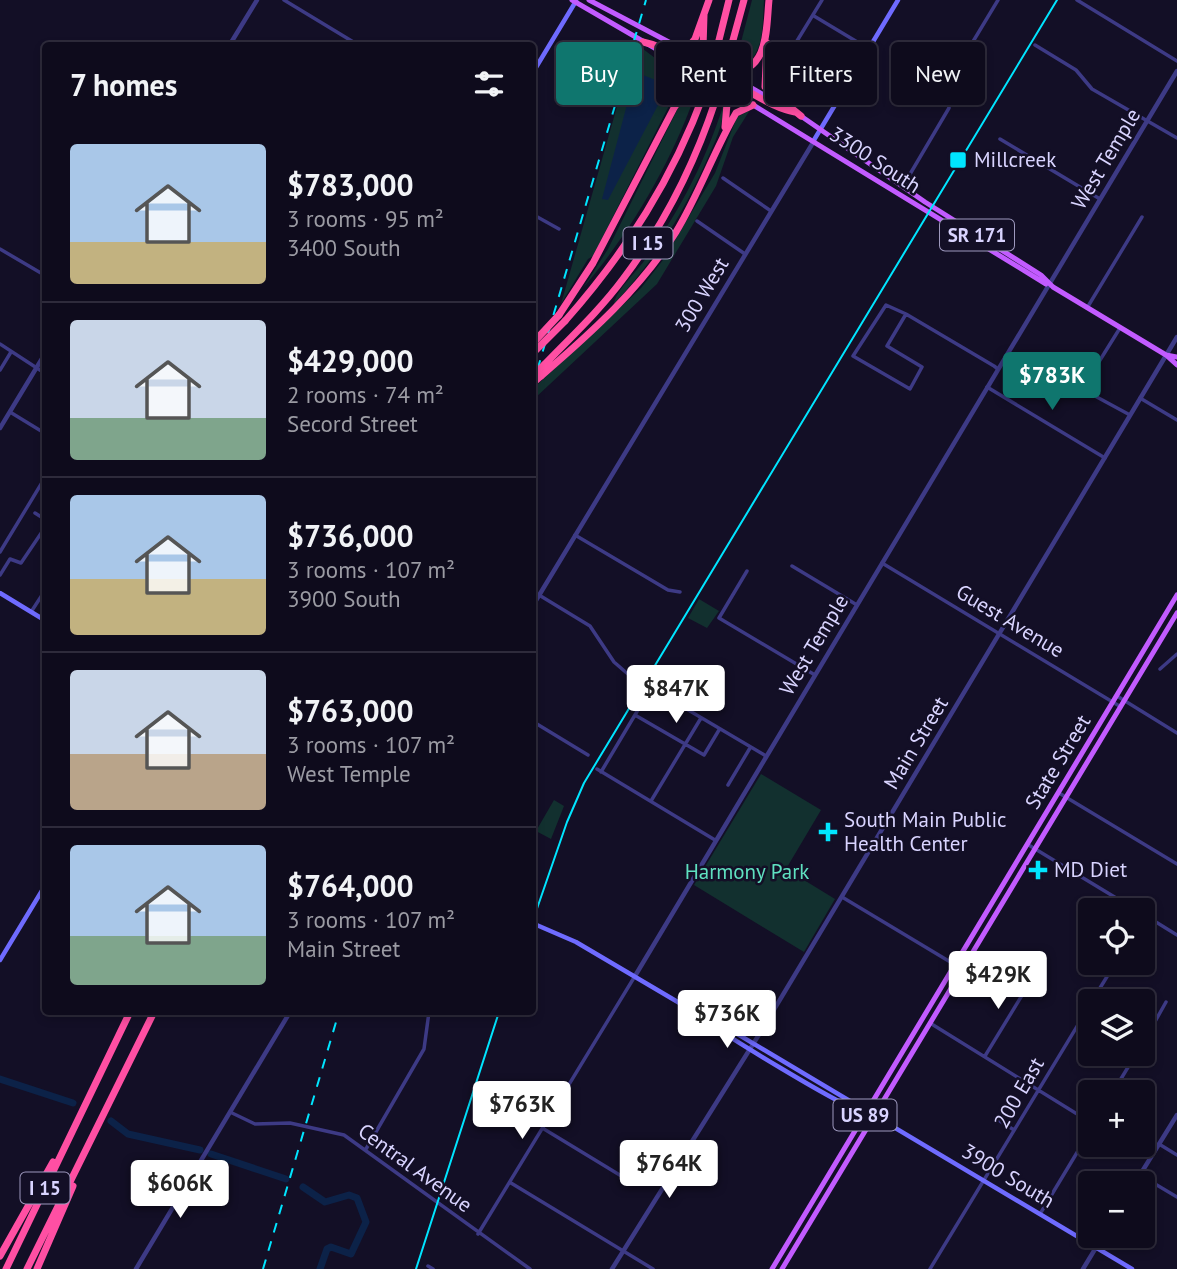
<!DOCTYPE html>
<meta charset="utf-8">
<style>
:root{--surface:#0e0b1c;--page:#171425;--text:#f1f3f6;--muted:#9b9ba3;--line:#2e2b3b;--accent:#0f766e}
body{margin:0;font-family:"PT Sans",sans-serif;background:var(--page);color:var(--text);height:100vh;display:flex;flex-direction:column;font-size:26px;white-space:nowrap}
*{box-sizing:border-box;margin:0}
p{font-size:23px;color:var(--muted)}
.icon{flex:none;width:38px;height:38px;fill:none;stroke:currentColor;stroke-width:2;stroke-linecap:round;stroke-linejoin:round}
.map{position:relative;flex:1;overflow:hidden}
.panel{position:absolute;left:42px;top:42px;width:494px;height:973px;display:flex;flex-direction:column;background:var(--surface);border-radius:7px;box-shadow:0 4px 10px #0003,0 0 0 2px var(--line)}
.panel>*{flex:none}
.top-card{position:absolute;left:556px;top:42px;width:514px;height:63px;display:flex;gap:14px}
.buttons{position:absolute;left:1078px;top:898px;display:grid;gap:14px}
.buttons a{display:grid;place-items:center;width:77px;height:77px;border-radius:7px;background:var(--surface);box-shadow:0 4px 10px #0003,0 0 0 2px var(--line);font-size:35px}
.price{position:absolute;translate:-50% -60px;padding:0 16px;border-radius:7px;background:#fff;color:#222;font-size:23px;line-height:46px;filter:drop-shadow(0 2px 4px #0008)}
.price::after{content:'';position:absolute;left:50%;top:42px;width:21px;height:16px;margin-left:-10px;background:inherit;clip-path:polygon(0 0,100% 0,50% 100%)}
.price.active{background:var(--accent);color:#fff}
ul{padding:0;list-style:none}
li{display:flex;align-items:center;gap:21px;height:175px;padding:0 28px}
li+li{border-top:2px solid var(--line)}
li span{display:grid;place-items:center;flex:none;width:196px;height:140px;border-radius:7px;color:#555}
li>.icon{margin-inline-start:auto}
span .icon{width:84px;height:84px;fill:#fffc;stroke-width:1}
li b{font-size:30px}
h2{display:flex;justify-content:space-between;align-items:center;height:84px;padding:0 28px;font-size:30px}
.tag{padding:0 24px;border-radius:7px;background:var(--surface);box-shadow:0 4px 10px #0003,0 0 0 2px var(--line);font-size:24px;line-height:63px}
.tag.active{background:var(--accent);color:#fff}
.map>svg:first-child{display:block}
</style>
<div class="map">
<svg width="1177" height="1269" viewBox="0 0 1177 1269">
<rect width="100%" height="100%" fill="#130f26"/>
<path fill="#12302f" d="M752,0H764C762,27 766,61 734,69Z
M635,43L679,76V86L593,256L588,259L561,304Z
M699,84C674,158 634,228 583,288L608,249L683,98Z
M724,103C724,126 714,143 705,164C681,217 654,261 614,304C615,292 636,272 644,261C680,210 705,163 724,103Z
M750,110L733,137L716,186L657,284L534,399L538,384L641,288L663,260L715,173L737,117Z
M699,599L719,611L707,628L688,618Z
M761,774L821,810L786,869L835,899L804,952L694,885Z
M554,800L564,806L551,839L536,831Z"/>
<path fill="#0c2248" d="M640,74L661,82L666,90L608,200L602,199L630,93Z"/>
<g fill="none" stroke-linecap="round" stroke-linejoin="round">
<path stroke="#0c2248" stroke-width="7" d="M0,1079L73,1103
M111,1121L128,1134L200,1150
M211,1154L286,1179
M303,1187L325,1202L349,1195L357,1198L366,1222L351,1254L331,1247L327,1249L320,1269"/>
<path stroke="#3d3a85" stroke-width="3.5" d="M284,0L360,46
M1077,0L1177,61
M814,16L869,49
M1035,45L1076,70L1092,89L1177,138
M778,72L822,0
M1000,139L1100,199
M723,178L771,211
M903,186L949,108L948,83L998,0
M532,214L559,229
M697,221L745,254
M0,249L46,276
M1087,308L1142,217
M906,314L887,346L922,367L910,389L853,356L886,305L906,314L994,366L998,369
M1120,328L1082,389L1130,415
M0,344L46,374
M0,370L11,352
M987,387L1105,458
M1140,398L1177,420
M10,412L46,434
M35,513L46,520
M575,535L668,590L680,592
M0,552L46,476
M882,563L1121,707
M792,566L857,605
M747,571L719,618L815,675
M0,575L10,559L21,563L46,526
M539,595L590,626L614,662L629,675
M31,612L46,589
M1160,669L1177,654
M1117,696L1177,733
M635,715L704,755L719,730
M532,721L588,755
M597,769L715,840
M601,772L651,688L766,756
M728,785L750,748
M1059,793L1177,864
M651,801L701,718
M1027,844L1136,910
M842,897L962,969
M1143,914L1177,935
M1092,1001L1116,962
M930,1023L1090,1122
M1143,1043L1166,1002
M985,1056L1032,979
M1113,1092L1136,1054
M230,1112L255,1124L290,1123L344,1135L530,1269
M995,1118L1014,1130
M544,1129L623,1177
M1127,1144L1149,1158
M1159,1144L1177,1155
M366,1149L424,1049L429,1012
M1140,1175L1177,1197
M511,1183L653,1269
M1040,1214L1090,1131
M478,1234L635,976
M428,1266L433,1269
M930,1269L1090,1005"/>
<path stroke="#3d3a85" stroke-width="4.5" d="M229,46L257,0
M0,428L46,352
M532,607L814,141
M635,976L1177,71
M1135,1183L1177,1115
M136,1269L290,1012
M612,1269L760,1033L1177,337
M1083,1269L1103,1236"/>
<path stroke="#6f6bff" stroke-width="4.5" d="M532,74L576,1
M814,140L898,0
M0,593L46,621
M532,923L576,942L693,1011L709,1017L1132,1269
M0,960L46,884
M697,1014C714,1029 850,1112 866,1113"/>
<path stroke="#c25bff" stroke-width="5" d="M572,0L708,79
M589,0L686,51
M698,57L783,106
M720,86L739,97
M750,103L1046,284
M798,114L925,202L1041,275L1053,287L1166,355L1177,357
M1166,355L1177,365
M772,1269L1177,595
M782,1269L1177,613"/>
<path stroke="#ff4fa3" stroke-width="7" d="M704,15L703,48L713,68
M643,42C664,46 679,58 698,67C708,72 719,74 730,73C769,71 766,30 769,0
M767,43L765,87L801,116
M685,51L695,39L709,0
M716,52L729,0
M689,53L706,68
M668,57L683,76L678,95
M727,62L744,0
M718,82L727,104L725,127
M726,82L747,101
M559,315L593,263L674,108C713,45 747,103 795,112
M565,321C627,251 673,178 705,91
M544,365C571,337 600,310 623,279C664,225 695,163 716,99
M541,376C591,333 641,288 676,232C699,194 714,151 736,113L753,105
M0,1256L53,1162
M6,1269L130,1012
M27,1269L154,1012
M37,1269L73,1186"/>
<path stroke="#00e5ff" stroke-width="2" d="M532,923L567,822L584,783L1057,0
M416,1269L499,1012"/>
<path stroke="#00e5ff" stroke-width="2" stroke-dasharray="10 9" stroke-linecap="butt" d="M532,388L646,0
M263,1269L339,1012"/>
<path stroke="#ff4fa3" stroke-width="7" d="M705,91L716,52
M716,99L727,62
M532,344L559,315
M532,354L565,321
M532,376L544,365
M532,384L541,376"/>
</g>
<g fill="#00e5ff" stroke="#130f26" stroke-width="2.5">
<rect x="949" y="151" width="18" height="18" rx="3.5"/>
<path d="M824.5 821.5h7v7h7v7h-7v7h-7v-7h-7v-7h7z"/>
<path d="M1034.5 859.5h7v7h7v7h-7v7h-7v-7h-7v-7h7z"/>
</g>
<g text-anchor="middle" stroke-width="5" stroke-linejoin="round" paint-order="stroke">
<g fill="#130f26" stroke="#9e99be" stroke-width="2">
<rect x="940" y="219.5" width="74" height="31" rx="5"/>
<rect x="623.5" y="227.5" width="49" height="31" rx="5"/>
<rect x="833.5" y="1099.5" width="63" height="31" rx="5"/>
<rect x="20.5" y="1172.5" width="49" height="31" rx="5"/>
</g>
<g font-size="19" font-weight="bold" fill="#d9d4ff">
<text x="977" y="242">SR 171</text>
<text x="648" y="250">I 15</text>
<text x="865" y="1122">US 89</text>
<text x="45" y="1195">I 15</text>
</g>
<g font-size="21" fill="#d9d4ff" stroke="#130f26">
<text transform="translate(1106 159) rotate(-59)" y="7">West Temple</text>
<text transform="translate(875 160) rotate(33)" y="7">3300 South</text>
<text transform="translate(702 295) rotate(-59)" y="7">300 West</text>
<text transform="translate(1010 621) rotate(31)" y="7">Guest Avenue</text>
<text transform="translate(814 645) rotate(-59)" y="7">West Temple</text>
<text transform="translate(916 743) rotate(-59)" y="7">Main Street</text>
<text transform="translate(1058 762) rotate(-59)" y="7">State Street</text>
<text transform="translate(1019 1093) rotate(-60)" y="7">200 East</text>
<text transform="translate(415 1168) rotate(36)" y="7">Central Avenue</text>
<text transform="translate(1008 1176) rotate(31)" y="7">3900 South</text>
</g>
<g font-size="21" fill="#d9d4ff" stroke="#130f26" text-anchor="start">
<text x="974" y="167">Millcreek</text>
<text x="844" y="827">South Main Public<tspan x="844" dy="24">Health Center</tspan></text>
<text x="1054" y="877">MD Diet</text>
</g>
<g font-size="21" fill="#5fe0c0" stroke="#130f26">
<text x="747" y="879">Harmony Park</text>
</g>
</g>
</svg>
<div class="buttons">
<a><svg class="icon" aria-label="locate" viewBox="0 0 24 24"><circle cx="12" cy="12" r="6"/><path d="M12 2v4M12 18v4M2 12h4M18 12h4"/></svg></a>
<a><svg class="icon" aria-label="layers" viewBox="0 0 24 24"><path d="M12 4l9 5-9 5-9-5zM3 14l9 5 9-5"/></svg></a>
<a>+</a>
<a>−</a>
</div>
<b class="price active" style="left:1052px;top:412px">$783K</b>
<b class="price" style="left:676px;top:725px">$847K</b>
<b class="price" style="left:998px;top:1011px">$429K</b>
<b class="price" style="left:727px;top:1050px">$736K</b>
<b class="price" style="left:522px;top:1141px">$763K</b>
<b class="price" style="left:669px;top:1200px">$764K</b>
<b class="price" style="left:180px;top:1220px">$606K</b>
<div class="top-card">
<a class="tag active">Buy</a>
<a class="tag">Rent</a>
<a class="tag">Filters</a>
<a class="tag">New</a>
</div>
<section class="panel">
<h2>7 homes<svg class="icon" aria-label="filters" viewBox="0 0 24 24"><path d="M4 7h16M4 17h16"/><circle cx="9" cy="7" r="2"/><circle cx="15" cy="17" r="2"/></svg></h2>
<ul>
<li><span style="background:linear-gradient(#a9c7e8 70%,#c2b280 0)"><svg class="icon" aria-label="home" viewBox="0 0 24 24"><path d="M3 11l9-7 9 7M6 9v11h12V9"/></svg></span><div><b>$783,000</b><p>3 rooms · 95 m²</p><p>3400 South</p></div></li>
<li><span style="background:linear-gradient(#c9d6e8 70%,#7fa58c 0)"><svg class="icon" aria-label="home" viewBox="0 0 24 24"><path d="M3 11l9-7 9 7M6 9v11h12V9"/></svg></span><div><b>$429,000</b><p>2 rooms · 74 m²</p><p>Secord Street</p></div></li>
<li><span style="background:linear-gradient(#a9c7e8 60%,#c2b280 0)"><svg class="icon" aria-label="home" viewBox="0 0 24 24"><path d="M3 11l9-7 9 7M6 9v11h12V9"/></svg></span><div><b>$736,000</b><p>3 rooms · 107 m²</p><p>3900 South</p></div></li>
<li><span style="background:linear-gradient(#c9d6e8 60%,#b9a48a 0)"><svg class="icon" aria-label="home" viewBox="0 0 24 24"><path d="M3 11l9-7 9 7M6 9v11h12V9"/></svg></span><div><b>$763,000</b><p>3 rooms · 107 m²</p><p>West Temple</p></div></li>
<li><span style="background:linear-gradient(#a9c7e8 65%,#7fa58c 0)"><svg class="icon" aria-label="home" viewBox="0 0 24 24"><path d="M3 11l9-7 9 7M6 9v11h12V9"/></svg></span><div><b>$764,000</b><p>3 rooms · 107 m²</p><p>Main Street</p></div></li>
</ul>
</section>
</div>
